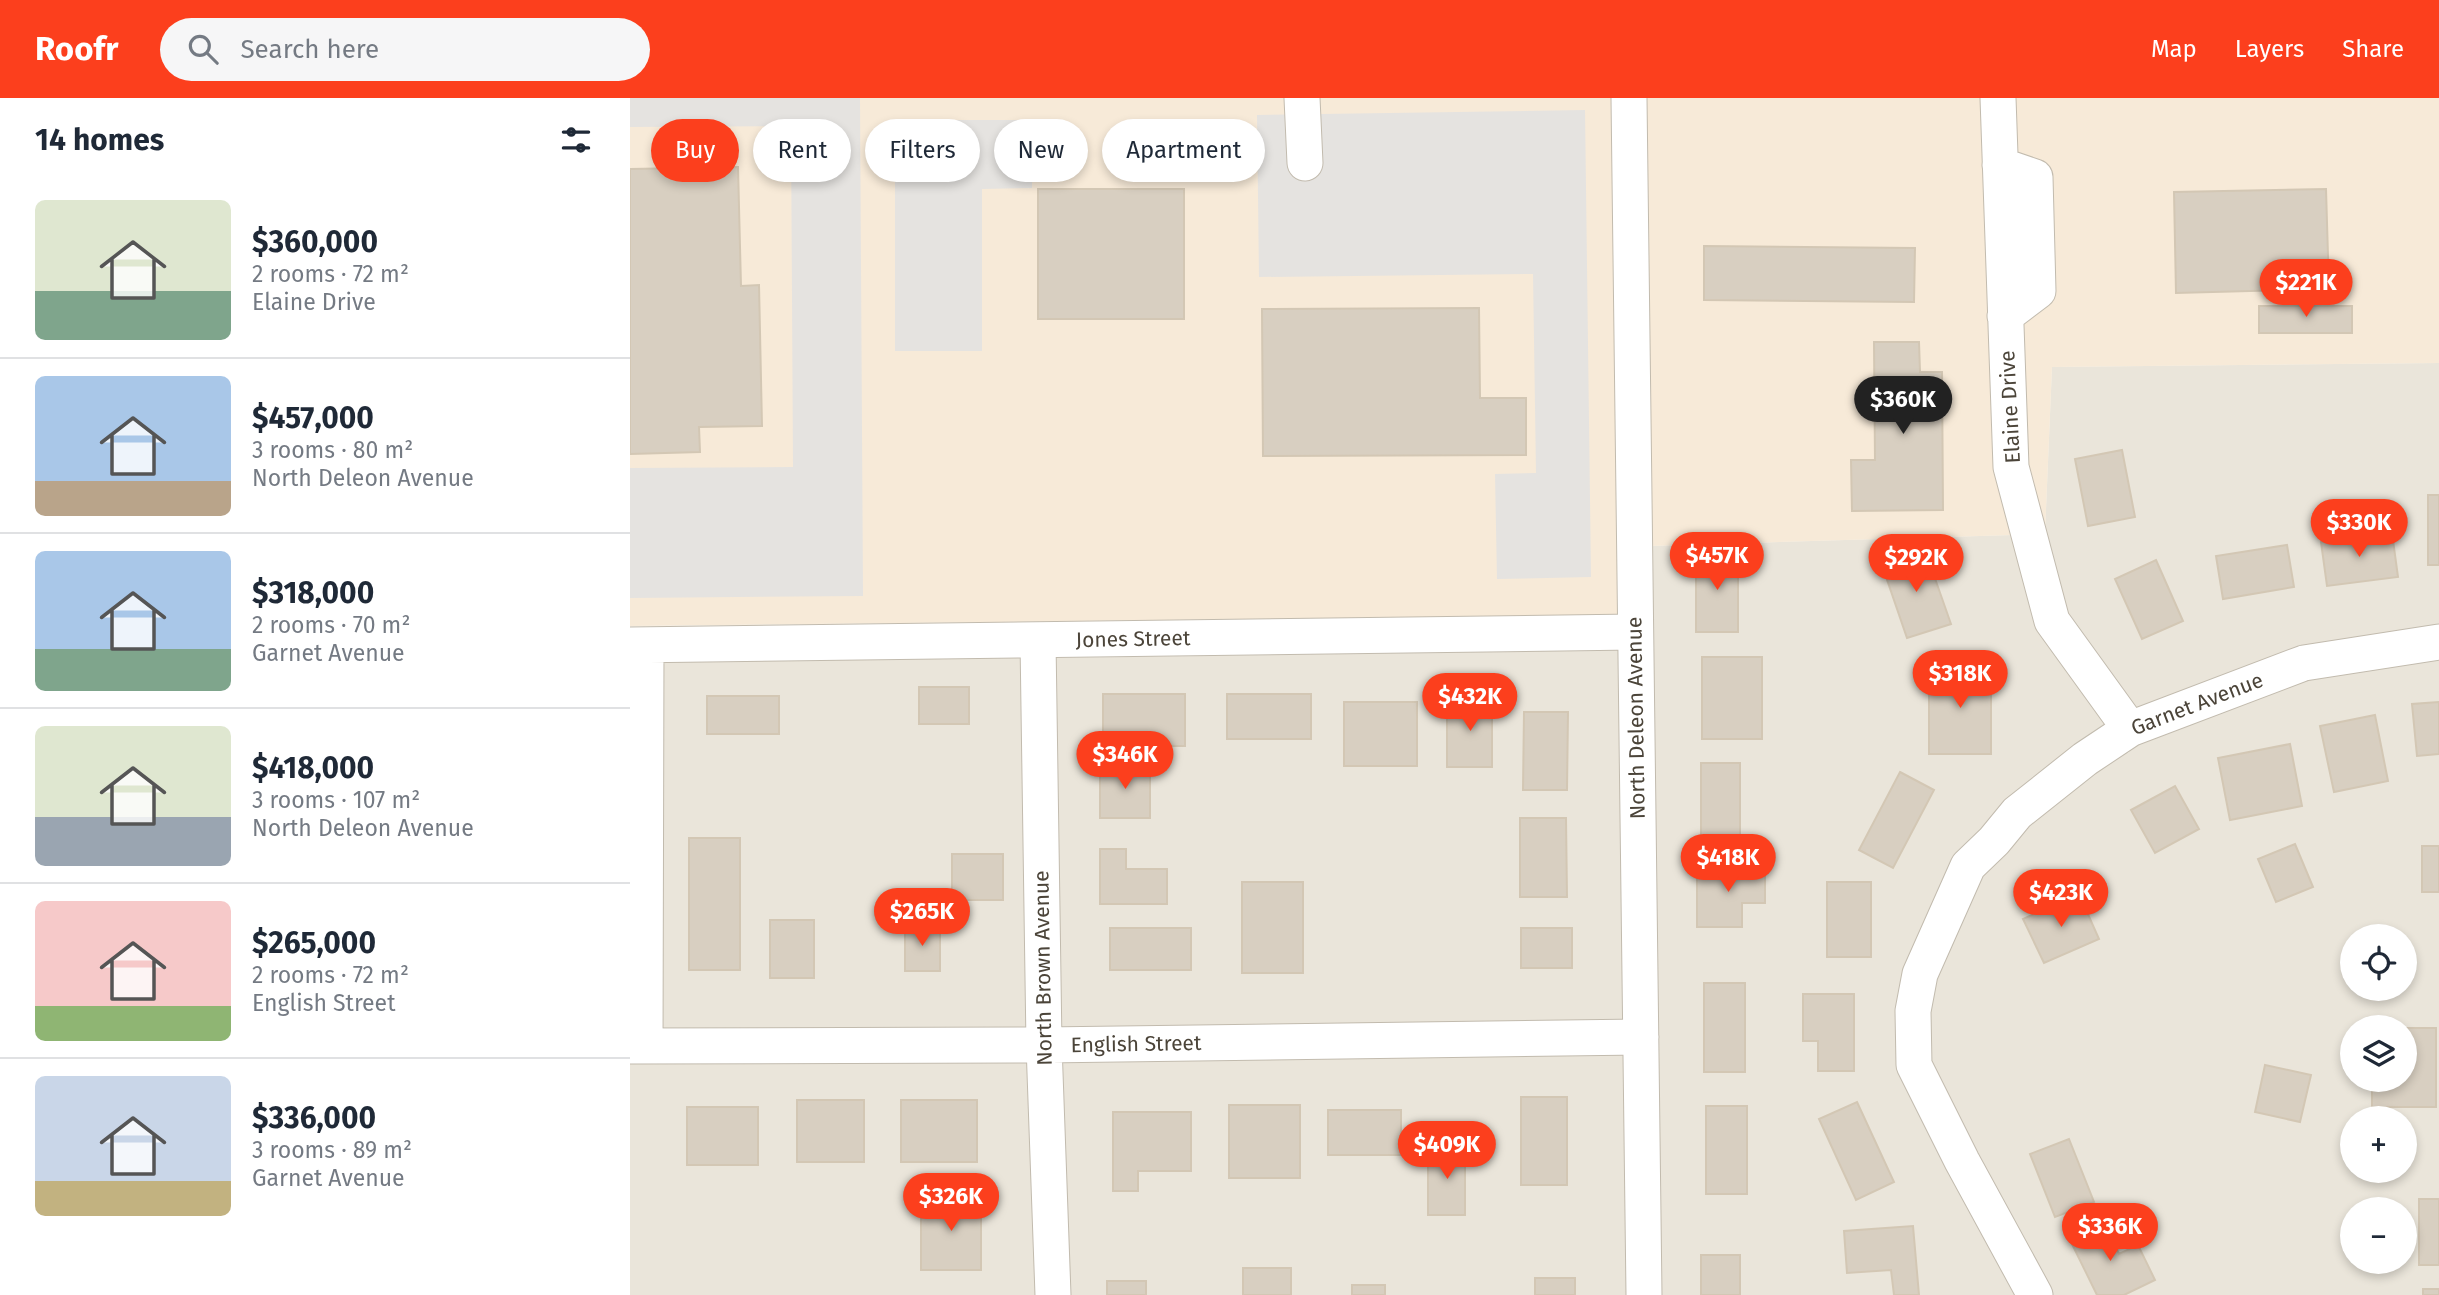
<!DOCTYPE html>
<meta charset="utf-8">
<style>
:root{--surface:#fff;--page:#f6f6f7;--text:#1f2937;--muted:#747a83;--line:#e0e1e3;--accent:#fc3f1d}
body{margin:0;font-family:"Fira Sans",sans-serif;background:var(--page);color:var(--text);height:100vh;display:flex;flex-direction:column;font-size:26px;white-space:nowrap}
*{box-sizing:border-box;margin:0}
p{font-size:23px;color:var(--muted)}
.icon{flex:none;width:38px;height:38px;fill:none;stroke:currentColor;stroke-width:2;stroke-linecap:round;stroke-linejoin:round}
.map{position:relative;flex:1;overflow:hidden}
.details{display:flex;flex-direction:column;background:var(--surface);width:630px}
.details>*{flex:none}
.banner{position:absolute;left:21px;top:21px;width:665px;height:63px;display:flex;gap:14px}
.controls{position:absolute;left:1710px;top:826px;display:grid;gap:14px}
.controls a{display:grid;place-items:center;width:77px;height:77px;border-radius:50%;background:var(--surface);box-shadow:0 4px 10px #0003;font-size:35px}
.price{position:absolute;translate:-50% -60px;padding:0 16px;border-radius:24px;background:var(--accent);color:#fff;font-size:23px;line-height:46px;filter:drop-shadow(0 2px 4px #0008)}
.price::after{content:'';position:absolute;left:50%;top:42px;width:21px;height:16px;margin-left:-10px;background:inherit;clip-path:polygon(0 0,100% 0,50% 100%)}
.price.current{background:#222;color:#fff}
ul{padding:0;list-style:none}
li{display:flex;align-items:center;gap:21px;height:175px;padding:0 35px}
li+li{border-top:2px solid var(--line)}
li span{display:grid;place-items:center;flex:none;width:196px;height:140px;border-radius:10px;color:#555}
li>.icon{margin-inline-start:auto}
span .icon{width:84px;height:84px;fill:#fffc;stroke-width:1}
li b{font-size:30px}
h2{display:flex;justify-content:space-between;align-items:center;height:84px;padding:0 35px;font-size:30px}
.chip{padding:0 24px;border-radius:32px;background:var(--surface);box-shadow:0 4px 10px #0003;font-size:24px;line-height:63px}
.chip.current{background:var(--accent);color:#fff}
header{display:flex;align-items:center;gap:42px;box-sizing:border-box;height:98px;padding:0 35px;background:var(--accent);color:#fff}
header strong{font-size:33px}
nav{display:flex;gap:38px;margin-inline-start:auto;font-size:24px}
.search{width:490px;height:63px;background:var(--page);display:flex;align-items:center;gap:18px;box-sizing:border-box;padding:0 24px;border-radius:38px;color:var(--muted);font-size:26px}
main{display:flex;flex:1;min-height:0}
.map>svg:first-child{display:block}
</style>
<header>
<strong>Roofr</strong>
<div class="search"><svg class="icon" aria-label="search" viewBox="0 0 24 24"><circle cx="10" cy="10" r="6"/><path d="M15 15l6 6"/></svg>Search here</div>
<nav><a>Map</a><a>Layers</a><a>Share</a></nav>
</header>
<main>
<section class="details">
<h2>14 homes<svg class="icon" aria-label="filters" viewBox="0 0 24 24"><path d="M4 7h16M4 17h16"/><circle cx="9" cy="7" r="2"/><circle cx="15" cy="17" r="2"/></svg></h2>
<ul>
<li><span style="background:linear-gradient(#dfe7d0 65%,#7fa58c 0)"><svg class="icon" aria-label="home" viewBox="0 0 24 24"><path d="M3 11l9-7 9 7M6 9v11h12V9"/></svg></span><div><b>$360,000</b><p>2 rooms · 72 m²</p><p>Elaine Drive</p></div></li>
<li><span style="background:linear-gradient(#a9c7e8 75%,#b9a48a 0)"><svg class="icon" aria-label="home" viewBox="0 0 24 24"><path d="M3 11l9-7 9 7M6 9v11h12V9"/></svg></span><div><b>$457,000</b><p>3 rooms · 80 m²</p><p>North Deleon Avenue</p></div></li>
<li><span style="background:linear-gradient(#a9c7e8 70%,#7fa58c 0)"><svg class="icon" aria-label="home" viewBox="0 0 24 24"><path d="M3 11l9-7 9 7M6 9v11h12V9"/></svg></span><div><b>$318,000</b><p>2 rooms · 70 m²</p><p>Garnet Avenue</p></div></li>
<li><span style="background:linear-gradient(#dfe7d0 65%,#9aa5b1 0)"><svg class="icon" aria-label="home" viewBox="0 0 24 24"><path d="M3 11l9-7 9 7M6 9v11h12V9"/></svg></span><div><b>$418,000</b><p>3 rooms · 107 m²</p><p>North Deleon Avenue</p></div></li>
<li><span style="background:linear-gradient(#f6c9c9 75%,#8fb573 0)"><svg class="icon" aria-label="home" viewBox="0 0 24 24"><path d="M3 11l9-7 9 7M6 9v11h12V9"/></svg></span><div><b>$265,000</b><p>2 rooms · 72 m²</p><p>English Street</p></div></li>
<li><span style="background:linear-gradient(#c9d6e8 75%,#c2b280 0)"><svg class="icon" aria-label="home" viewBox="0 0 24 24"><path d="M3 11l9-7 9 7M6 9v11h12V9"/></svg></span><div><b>$336,000</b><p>3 rooms · 89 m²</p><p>Garnet Avenue</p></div></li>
</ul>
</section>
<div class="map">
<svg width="1809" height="1197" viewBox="0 0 1809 1197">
<rect width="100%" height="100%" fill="#f6f3ec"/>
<path fill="#eae5da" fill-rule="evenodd" d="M1809,265V527L1672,548L1505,610L1436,515L1415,435L1422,269Z
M1383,437L1477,626L1378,700L1268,909L1386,1197H1029L1020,448Z
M990,552L995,922L429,929L424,560Z
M393,560L398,929L31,930L32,564Z
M1809,562V1197H1423L1394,1145L1299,963V915L1305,881L1351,779L1397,728L1463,675L1497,653L1498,655L1508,646L1677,582ZM1722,838H1774V891H1722ZM1722,929H1774V982H1722ZM1722,1020H1774V1073H1722ZM1722,1111H1774V1164H1722Z
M996,957L998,1197H438L430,965Z
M399,965L407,1197H0V966Z"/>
<path fill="#f7ead8" d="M0,0H984L989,517L0,528Z
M1015,0H1353L1383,437L1020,448Z
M1384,0H1809V265L1422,269L1415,435L1397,366Z"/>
<path fill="#e5e3e0" d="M0,0H230L233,498L0,500V370L163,369L161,28L0,29Z
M955,12L961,479L867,481L865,376L906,375L903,176L629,179L627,17Z
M265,22H403L402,90L352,91V253H265Z"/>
<path fill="#d8cfc1" stroke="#d3c7b4" stroke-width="2" d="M108,69L111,188L129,187L132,328L69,329L70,354L0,356V71Z
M408,91H554V221H408Z
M1696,91L1699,191L1546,195L1544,94Z
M1074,148L1285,150L1284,204L1074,202Z
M1629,208H1722V235H1629Z
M849,210L850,300H896V357L633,358L632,211Z
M1244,244H1289L1290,274H1312L1313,412L1222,413L1221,362H1245Z
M1492,352L1505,419L1458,428L1445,361Z
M1798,397H1809V467H1798Z
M1762,435L1768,479L1697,488L1691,444Z
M1657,447L1664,489L1593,501L1586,458Z
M1295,452L1321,526L1277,540L1252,467Z
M1066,454H1108V534H1066Z
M1526,462L1553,523L1512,541L1485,481Z
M1072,559H1132V641H1072Z
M1299,567H1361V656H1299Z
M289,589H339V626H289Z
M473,596H555V648H473Z
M597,596H681V641H597Z
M77,598H149V636H77Z
M817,602H862V669H817Z
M714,604H787V668H714Z
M1809,604V656L1787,658L1782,606Z
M894,614H938L937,692H893Z
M1745,617L1758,683L1704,694L1690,628Z
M1660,646L1672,708L1600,722L1588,660Z
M1071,665H1110V742H1071Z
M470,666H520V720H470Z
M1270,674L1304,692L1263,770L1229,752Z
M1545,688L1569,731L1525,755L1501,712Z
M890,720H936L937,799H890Z
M59,740H110V872H59Z
M1665,746L1683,789L1646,804L1628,761Z
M1792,748H1809V794H1792Z
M470,751H496V771H537V806H470Z
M322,756H373V802H322Z
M1067,768H1135V805H1112V829H1067Z
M612,784H673V875H612Z
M1197,784H1241V859H1197Z
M1449,796L1469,841L1414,865L1393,821Z
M140,822H184V880H140Z
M275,826H310V873H275Z
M480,830H561V872H480Z
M891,830H942V870H891Z
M1074,885H1115V974H1074Z
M1173,896H1224V973H1188V943H1173Z
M1774,930H1806V1009H1742V982H1774Z
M1635,967L1681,977L1670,1024L1625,1014Z
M891,999H937V1087H891Z
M167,1002H234V1064H167Z
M271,1002H347V1064H271Z
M1227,1004L1264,1084L1226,1102L1189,1021Z
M599,1007H670V1080H599Z
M1076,1008H1117V1096H1076Z
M57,1009H128V1067H57Z
M698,1012H771V1057H698Z
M483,1014H561V1073H508V1093H483Z
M1439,1041L1464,1104L1425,1119L1400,1056Z
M798,1049H835V1117H798Z
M291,1098H351V1172H291Z
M1789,1101H1809V1167H1789Z
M1473,1123L1489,1156L1508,1147L1525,1182L1494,1197H1467L1439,1140Z
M1283,1128L1289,1197H1264L1261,1172L1217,1175L1214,1133Z
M1071,1157H1110V1197H1071Z
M613,1170H661V1197H613Z
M905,1180H945V1197H905Z
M477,1183H516V1197H477Z
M722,1187H755V1197H722Z
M1793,1191H1809V1197H1793Z"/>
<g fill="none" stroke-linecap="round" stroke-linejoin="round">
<defs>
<path id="minor" d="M672,0L675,65
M999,0L1014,1197
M1368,0L1381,369L1422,523L1500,631
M1370,67L1405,79L1408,193L1375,218
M408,543L414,947L423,1197
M0,547L1005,534
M0,948L414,947L1011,939
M15,948L16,547
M1405,1197L1332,1063L1284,967L1283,913L1290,876L1338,768L1364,743L1387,715L1455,661L1500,631L1674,565L1809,544"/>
</defs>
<use href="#minor" stroke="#c2bbae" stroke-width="37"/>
<use href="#minor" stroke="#fff" stroke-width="35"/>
</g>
<g text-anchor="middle" stroke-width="7" stroke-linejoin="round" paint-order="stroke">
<g font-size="21" fill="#4b4439" stroke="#fff">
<text transform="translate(1380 309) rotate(-93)" y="7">Elaine Drive</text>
<text transform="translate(503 541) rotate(-1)" y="7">Jones Street</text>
<text transform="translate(1567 606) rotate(-21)" y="7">Garnet Avenue</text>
<text transform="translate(1006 620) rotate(-91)" y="7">North Deleon Avenue</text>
<text transform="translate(413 870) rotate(-91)" y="7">North Brown Avenue</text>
<text transform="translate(506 946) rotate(-1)" y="7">English Street</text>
</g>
</g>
</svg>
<div class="controls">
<a><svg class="icon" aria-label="locate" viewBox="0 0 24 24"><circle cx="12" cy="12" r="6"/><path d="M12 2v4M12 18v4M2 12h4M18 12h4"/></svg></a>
<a><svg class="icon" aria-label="layers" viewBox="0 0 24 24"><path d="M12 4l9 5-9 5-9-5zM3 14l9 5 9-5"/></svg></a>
<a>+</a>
<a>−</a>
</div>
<b class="price" style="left:1676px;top:221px">$221K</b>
<b class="price current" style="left:1273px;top:338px">$360K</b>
<b class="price" style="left:1729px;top:461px">$330K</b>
<b class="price" style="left:1087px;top:494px">$457K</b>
<b class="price" style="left:1286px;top:496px">$292K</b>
<b class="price" style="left:1330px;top:612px">$318K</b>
<b class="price" style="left:840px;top:635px">$432K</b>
<b class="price" style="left:495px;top:693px">$346K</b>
<b class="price" style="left:1098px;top:796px">$418K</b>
<b class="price" style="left:1431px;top:831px">$423K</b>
<b class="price" style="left:292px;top:850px">$265K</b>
<b class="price" style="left:817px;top:1083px">$409K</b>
<b class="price" style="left:321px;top:1135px">$326K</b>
<b class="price" style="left:1480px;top:1165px">$336K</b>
<div class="banner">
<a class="chip current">Buy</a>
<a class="chip">Rent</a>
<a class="chip">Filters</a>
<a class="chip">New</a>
<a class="chip">Apartment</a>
</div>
</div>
</main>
